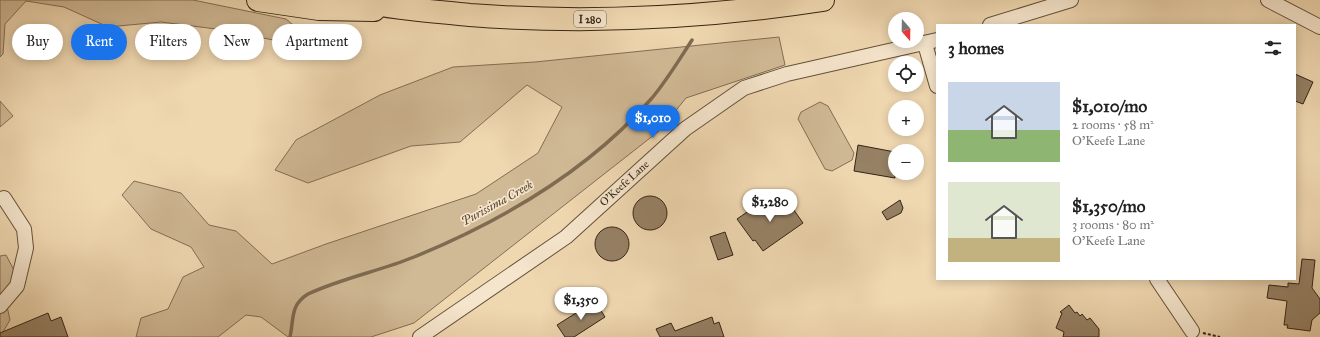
<!DOCTYPE html>
<meta charset="utf-8">
<style>
:root{--surface:#fff;--page:#f2f2f2;--text:#222;--muted:#767676;--accent:#1a73e8}
body{margin:0;font-family:"IM FELL Great Primer",serif;background:var(--page);color:var(--text);height:100vh;display:flex;flex-direction:column;font-size:15px;white-space:nowrap}
*{box-sizing:border-box;margin:0}
p{font-size:13px;color:var(--muted)}
.icon{flex:none;width:22px;height:22px;fill:none;stroke:currentColor;stroke-width:2;stroke-linecap:round;stroke-linejoin:round}
.map{position:relative;flex:1;overflow:hidden}
.details{position:absolute;left:936px;top:24px;width:360px;height:256px;display:flex;flex-direction:column;background:var(--surface);border-radius:0px;box-shadow:0 2px 10px #0003}
.details>*{flex:none}
.top-card{position:absolute;left:12px;top:24px;width:380px;height:36px;display:flex;gap:8px}
.needle{width:26px;rotate:160deg}
.buttons{position:absolute;left:888px;top:12px;display:grid;gap:8px}
.buttons a{display:grid;place-items:center;width:36px;height:36px;border-radius:50%;background:var(--surface);box-shadow:0 2px 10px #0003;font-size:20px}
.price{position:absolute;translate:-50% -34px;padding:0 9px;border-radius:14px;background:#fff;color:#222;font-size:13px;line-height:26px;filter:drop-shadow(0 1px 2px #0008)}
.price::after{content:'';position:absolute;left:50%;top:24px;width:12px;height:9px;margin-left:-6px;background:inherit;clip-path:polygon(0 0,100% 0,50% 100%)}
.price.selected{background:var(--accent);color:#fff}
ul{padding:0;list-style:none}
li{display:flex;align-items:center;gap:12px;height:100px;padding:0 12px}
li span{display:grid;place-items:center;flex:none;width:112px;height:80px;border-radius:0px;color:#555}
li>.icon{margin-inline-start:auto}
span .icon{width:48px;height:48px;fill:#fffc;stroke-width:1}
li b{font-size:17px}
h2{display:flex;justify-content:space-between;align-items:center;height:48px;padding:0 12px;font-size:17px}
.tag{padding:0 14px;border-radius:18px;background:var(--surface);box-shadow:0 2px 10px #0003;font-size:14px;line-height:36px}
.tag.selected{background:var(--accent);color:#fff}
.map>svg:first-child{display:block}
</style>
<div class="map">
<svg width="1320" height="337" viewBox="0 0 1320 337">
<rect width="100%" height="100%" fill="#efd7b0"/>
<filter id="stains"><feTurbulence type="fractalNoise" baseFrequency=".005" numOctaves="4"/><feColorMatrix values="0 0 0 0 .2 0 0 0 0 .09 0 0 0 0 .02 0 0 0 .5 -.17"/></filter>
<radialGradient id="worn" r=".72"><stop offset=".6" stop-color="#630" stop-opacity="0"/><stop offset="1" stop-color="#630" stop-opacity=".3"/></radialGradient>
<path fill="#d0b995" stroke="#836e54" d="M0,0H193L286,19L298,29L288,43L224,30L161,22L108,27L64,7L26,1L5,24L3,54L0,57Z
M779,37L785,65L686,98L659,131L414,323L371,337H288L261,317L246,315L218,337H136L141,318L168,309L183,277L204,267L191,247L151,229L122,195L134,181L181,193L209,225L236,231L272,264L326,244L476,194L538,153L562,107L527,85L460,142L411,146L308,183L275,170L296,140L380,95L453,67L535,62Z
M0,101L13,116L0,127Z
M820,102L828,106L854,153L852,160L832,171L825,169L798,119L801,112Z
M6,255L15,272L5,297L10,320L0,337V256Z"/>
<g fill="none" stroke-linecap="round" stroke-linejoin="round">
<path stroke="#7f6b52" stroke-width="3.5" d="M290,337C294,319 290,305 308,294C342,278 380,271 414,257C502,221 589,170 652,98C667,80 679,60 692,40"/>
</g>
<path fill="#968165" stroke="#362414" d="M1295,74L1313,82L1303,104L1295,101Z
M858,145L895,152V178L854,171Z
M633 213a17 17 0 1 1 34 0a17 17 0 1 1-34 0Z
M784,196L803,223L763,251L755,240L753,241L737,219L753,208H756L758,211L769,202L771,205Z
M900,200L903,208L901,213L887,220L882,212Z
M595 244a17 17 0 1 1 34 0a17 17 0 1 1-34 0Z
M725,232L733,255L718,260L710,237Z
M1302,259L1315,260L1312,288L1320,299V313L1312,320L1310,331L1287,328L1288,325H1284L1287,301L1267,298L1269,285L1288,287V283L1299,284Z
M595,301L605,317L574,337H565L557,325Z
M1069,305L1075,313L1077,312L1080,316L1082,314L1087,320L1090,318L1099,329V337H1063L1064,332L1056,328L1062,313L1060,312Z
M48,313L51,321L61,317L68,337H0V333Z
M712,317L714,324L719,322L724,337H660L656,329L671,323L675,331Z"/>
<g fill="none" stroke-linecap="round" stroke-linejoin="round">
<defs>
<path id="street" d="M1268,0L1320,27
M990,25L1071,0
M925,44L937,86
M1157,279L1192,331
M0,306L17,286L26,248L24,229L4,198
M420,337L566,237L685,129L744,88L787,74L937,40"/>
<path id="highway" d="M258,0L319,9L374,10
M357,0C394,9 432,11 470,15C588,24 706,18 823,0"/>
</defs>
<use href="#street" stroke="#64513b" stroke-width="16"/>
<use href="#highway" stroke="#362414" stroke-width="24"/>
<path stroke="#362414" stroke-width="2" stroke-dasharray="3 2" stroke-linecap="butt" d="M1203,333L1220,337"/>
<use href="#street" stroke="#f5e5cc" stroke-width="14"/>
<use href="#highway" stroke="#efd7b0" stroke-width="22"/>
</g>
<g text-anchor="middle" stroke-width="3.5" stroke-linejoin="round" paint-order="stroke">
<rect fill="#f5e5cc" stroke="#6f5e4b" stroke-width="1" x="574" y="11" width="32" height="16" rx="3"/>
<g font-size="10" font-weight="bold" fill="#362414">
<text x="590" y="23">I 280</text>
</g>
<g font-size="11" fill="#362414" stroke="#f5e5cc">
<text transform="translate(624 183) rotate(-42)" y="4">O'Keefe Lane</text>
</g>
<g font-size="12" font-style="italic" fill="#5b4733" stroke="#f5e5cc">
<text transform="translate(497 203) rotate(-29)" y="4">Purissima Creek</text>
</g>
</g>
<rect width="100%" height="100%" filter="url(#stains)"/>
<rect width="100%" height="100%" fill="url(#worn)"/>
</svg>
<div class="buttons">
<a><svg class="needle" viewBox="-14 -14 28 28"><path d="M0-13l5 13h-10z" fill="#e53935"/><path d="M0 13l5-13h-10z" fill="#767676"/></svg></a>
<a><svg class="icon" aria-label="locate" viewBox="0 0 24 24"><circle cx="12" cy="12" r="6"/><path d="M12 2v4M12 18v4M2 12h4M18 12h4"/></svg></a>
<a>+</a>
<a>−</a>
</div>
<b class="price selected" style="left:653px;top:139px">$1,010</b>
<b class="price" style="left:770px;top:223px">$1,280</b>
<b class="price" style="left:581px;top:321px">$1,350</b>
<div class="top-card">
<a class="tag">Buy</a>
<a class="tag selected">Rent</a>
<a class="tag">Filters</a>
<a class="tag">New</a>
<a class="tag">Apartment</a>
</div>
<section class="details">
<h2>3 homes<svg class="icon" aria-label="filters" viewBox="0 0 24 24"><path d="M4 7h16M4 17h16"/><circle cx="9" cy="7" r="2"/><circle cx="15" cy="17" r="2"/></svg></h2>
<ul>
<li><span style="background:linear-gradient(#c9d6e8 60%,#8fb573 0)"><svg class="icon" aria-label="home" viewBox="0 0 24 24"><path d="M3 11l9-7 9 7M6 9v11h12V9"/></svg></span><div><b>$1,010/mo</b><p>2 rooms · 58 m²</p><p>O'Keefe Lane</p></div></li>
<li><span style="background:linear-gradient(#dfe7d0 70%,#c2b280 0)"><svg class="icon" aria-label="home" viewBox="0 0 24 24"><path d="M3 11l9-7 9 7M6 9v11h12V9"/></svg></span><div><b>$1,350/mo</b><p>3 rooms · 80 m²</p><p>O'Keefe Lane</p></div></li>
</ul>
</section>
</div>
